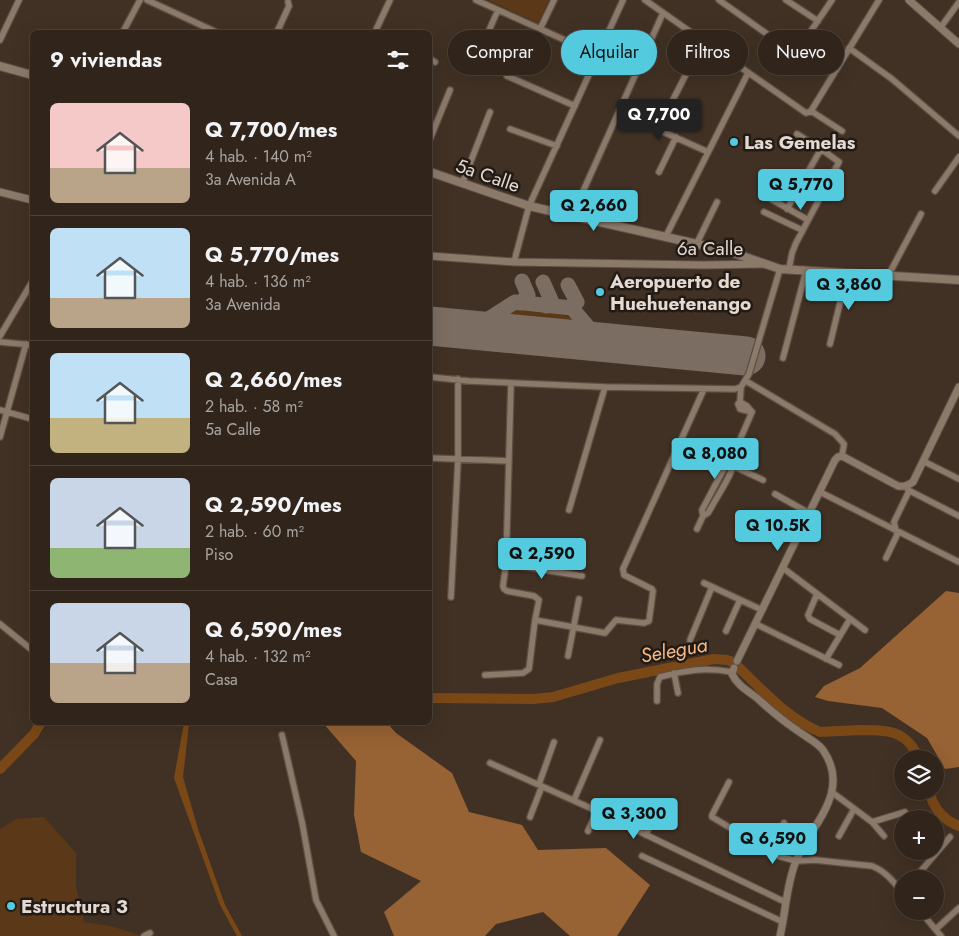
<!DOCTYPE html>
<html lang="es">
<meta charset="utf-8">
<style>
:root{--surface:#31251b;--page:#3d3128;--text:#f1f3f6;--muted:#a8a5a3;--line:#4c423a;--accent:#54cade}
body{margin:0;font-family:Jost,sans-serif;background:var(--page);color:var(--text);height:100vh;display:flex;flex-direction:column;font-size:19px;white-space:nowrap}
*{box-sizing:border-box;margin:0}
p{font-size:16px;color:var(--muted)}
.icon{flex:none;width:28px;height:28px;fill:none;stroke:currentColor;stroke-width:2;stroke-linecap:round;stroke-linejoin:round}
.map{position:relative;flex:1;overflow:hidden}
.side{position:absolute;left:30px;top:30px;width:402px;height:695px;display:flex;flex-direction:column;background:var(--surface);border-radius:8px;box-shadow:0 5px 20px #0002,0 0 0 1px var(--line)}
.side>*{flex:none}
.hud{position:absolute;left:448px;top:30px;width:436px;height:45px;display:flex;gap:10px}
.buttons{position:absolute;left:894px;top:750px;display:grid;gap:10px}
.buttons a{display:grid;place-items:center;width:50px;height:50px;border-radius:50%;background:var(--surface);box-shadow:0 5px 20px #0002,0 0 0 1px var(--line);font-size:25px}
.price{position:absolute;translate:-50% -42px;padding:0 11px;border-radius:5px;background:var(--accent);color:#111;font-size:16px;line-height:32px;filter:drop-shadow(0 1px 2px #0008)}
.price::after{content:'';position:absolute;left:50%;top:30px;width:15px;height:11px;margin-left:-8px;background:inherit;clip-path:polygon(0 0,100% 0,50% 100%)}
.price.current{background:#222;color:#fff}
ul{padding:0;list-style:none}
li{display:flex;align-items:center;gap:15px;height:125px;padding:0 20px}
li+li{border-top:1px solid var(--line)}
li span{display:grid;place-items:center;flex:none;width:140px;height:100px;border-radius:8px;color:#555}
li>.icon{margin-inline-start:auto}
span .icon{width:60px;height:60px;fill:#fffc;stroke-width:1}
li b{font-size:21px}
h2{display:flex;justify-content:space-between;align-items:center;height:60px;padding:0 20px;font-size:21px}
.chip{padding:0 18px;border-radius:22px;background:var(--surface);box-shadow:0 5px 20px #0002,0 0 0 1px var(--line);font-size:18px;line-height:45px}
.chip.current{background:var(--accent);color:#111}
.map>svg:first-child{display:block}
</style>
<div class="map">
<svg width="959" height="936" viewBox="0 0 959 936">
<rect width="100%" height="100%" fill="#413124"/>
<path fill="#5a3818" d="M488,0H549L538,23Z
M513,309C529,310 565,310 576,321C578,324 580,329 581,332L580,334L497,325C497,316 506,312 513,309Z
M44,817L76,853V887L84,922L111,926L142,936H0V829L17,819Z"/>
<path fill="#976234" d="M946,591L959,593V767L945,769L927,738L882,708L828,701L815,697L824,686L860,668Z
M323,723H387L396,733L452,773L469,812L522,825L538,850L606,848L650,885L617,936H570L543,912L496,924L485,936H394L384,912L421,881L361,852L354,815L356,761Z"/>
<path fill="#7a4817" d="M184,723H189V725L183,777L198,829L225,905L242,936H237L220,905L174,778Z"/>
<g fill="none" stroke-linecap="round" stroke-linejoin="round">
<path stroke="#7a4817" stroke-width="10" d="M430,698L533,699L553,697L618,678L714,659L727,660L733,662C761,688 785,717 820,732C833,731 847,731 860,730C888,730 907,730 919,759
M0,769L34,734L41,722
M929,791C933,807 943,820 959,826"/>
<path stroke="#7b6d62" stroke-width="15" d="M543,282L551,300L546,306
M568,285L577,302L572,308
M520,303L528,295L522,281
M471,330L515,302L572,308L601,342"/>
<path stroke="#7b6d62" stroke-width="39" d="M430,326L746,356"/>
<defs>
<path id="minor" d="M147,0L216,32
M476,0L598,55
M645,0L806,113L811,111L879,0
M719,0L791,51L798,50L832,0
M786,0L818,21
M941,27L959,2
M540,29L554,0
M123,32L140,0
M277,32L289,6L288,2
M375,32L390,0
M0,40L19,0
M849,48L892,79L959,136
M430,59L435,62
M471,71L498,10
M507,76L575,106
M811,111L842,131
M619,112L708,152
M510,129L557,146
M658,129L703,41
M430,139L450,90
M659,172L676,137
M462,184L490,112
M935,191L959,157
M764,195L808,220
M787,209L821,149
M764,212L802,230
M572,216L663,13
M666,236L748,73
M697,243L717,202
M514,262L529,206L623,0
M789,269L792,253L796,243L839,162L821,149L797,134
M888,276L921,214
M0,336L32,282
M0,342L32,345
M830,344L847,274
M783,358L806,271
M430,377L469,381L605,387L735,389L741,387L749,374L780,269
M746,381L835,434L844,444L842,456
M740,402L738,404L740,409L752,412
M0,410L32,419
M0,437L26,344
M430,458L509,461
M923,461L959,479
M733,466L763,480
M908,490L959,516
M820,492L959,562
M775,494L809,513
M569,510L605,387
M703,516L708,513L711,508C720,491 737,469 736,449
M697,529L703,516L702,510L731,455L736,449L752,412L747,406L740,402L741,387
M886,558L897,535L894,522L909,491
M506,564L582,576
M783,568L865,630
M704,583L762,610
M817,594L808,615L810,619L840,635
M451,597L458,460V379
M535,620L605,633L616,620L644,623L649,621L653,591L652,589L624,575L623,569L704,389
M0,624L32,650
M756,624L839,665
M726,631L740,600
M690,640L712,587
M568,656L579,599
M826,659L850,619
M674,673L678,693
M485,675L523,673L529,669L535,620L539,600L534,596L507,591L504,589L503,586L506,564L511,383
M657,701V684L660,677C687,670 705,667 732,672
M282,735L302,822L316,900L334,936
M490,763L597,811L785,902
M729,782L712,815V817L778,856L796,861L815,860L872,866C885,871 893,881 902,892
M539,784L554,742
M833,793L872,822L884,836
M574,800L600,740
M629,804L653,816V818L646,835
M530,817L542,786
M872,822L905,812
M588,831L597,811
M839,836L854,809
M772,853L782,837L784,823
M642,856L783,922
M914,879L950,837
M920,911L941,936
M936,929L959,908
M144,936L150,933"/>
<path id="tertiary" d="M909,0L959,44
M0,192L32,200
M430,256L514,262L704,265L764,264
M737,661L835,460L838,457L842,456L898,486C904,487 907,486 913,482L959,387
M734,668L732,674C737,685 748,691 757,698C770,710 783,721 798,731C806,737 818,743 823,750C852,792 811,825 796,861C786,886 786,911 780,936"/>
<path id="secondary" d="M0,66L32,75
M430,172L529,206L728,251L780,269L959,280"/>
</defs>
<use href="#minor" stroke="#5d4f44" stroke-width="8"/>
<use href="#tertiary" stroke="#5d4f44" stroke-width="9"/>
<use href="#secondary" stroke="#5d4f44" stroke-width="10"/>
<use href="#minor" stroke="#8b796a" stroke-width="5.5"/>
<use href="#tertiary" stroke="#8b796a" stroke-width="7"/>
<use href="#secondary" stroke="#8b796a" stroke-width="8"/>
</g>
<g fill="#54cade" stroke="#221b15" stroke-width="2">
<circle cx="734" cy="142" r="5"/>
<circle cx="600" cy="292" r="5"/>
<circle cx="11" cy="906" r="5"/>
</g>
<g text-anchor="middle" stroke-width="5" stroke-linejoin="round" paint-order="stroke">
<g font-size="19" font-weight="bold" fill="#e5dad2" stroke="#221b15" text-anchor="start">
<text x="744" y="149">Las Gemelas</text>
<text x="610" y="288">Aeropuerto de<tspan x="610" dy="22">Huehuetenango</tspan></text>
<text x="21" y="913">Estructura 3</text>
</g>
<g font-size="19" fill="#e5dad2" stroke="#221b15">
<text transform="translate(488 175) rotate(19)" y="7">5a Calle</text>
<text x="710" y="255">6a Calle</text>
</g>
<g font-size="20" font-style="italic" fill="#f7b986" stroke="#221b15">
<text transform="translate(674 650) rotate(-10)" y="7">Selegua</text>
</g>
</g>
</svg>
<div class="buttons">
<a><svg class="icon" aria-label="layers" viewBox="0 0 24 24"><path d="M12 4l9 5-9 5-9-5zM3 14l9 5 9-5"/></svg></a>
<a>+</a>
<a>−</a>
</div>
<b class="price current" style="left:659px;top:141px">Q 7,700</b>
<b class="price" style="left:801px;top:211px">Q 5,770</b>
<b class="price" style="left:594px;top:232px">Q 2,660</b>
<b class="price" style="left:849px;top:311px">Q 3,860</b>
<b class="price" style="left:715px;top:480px">Q 8,080</b>
<b class="price" style="left:778px;top:552px">Q 10.5K</b>
<b class="price" style="left:542px;top:580px">Q 2,590</b>
<b class="price" style="left:634px;top:840px">Q 3,300</b>
<b class="price" style="left:773px;top:865px">Q 6,590</b>
<div class="hud">
<a class="chip">Comprar</a>
<a class="chip current">Alquilar</a>
<a class="chip">Filtros</a>
<a class="chip">Nuevo</a>
</div>
<section class="side">
<h2>9 viviendas<svg class="icon" aria-label="filters" viewBox="0 0 24 24"><path d="M4 7h16M4 17h16"/><circle cx="9" cy="7" r="2"/><circle cx="15" cy="17" r="2"/></svg></h2>
<ul>
<li><span style="background:linear-gradient(#f6c9c9 65%,#b9a48a 0)"><svg class="icon" aria-label="home" viewBox="0 0 24 24"><path d="M3 11l9-7 9 7M6 9v11h12V9"/></svg></span><div><b>Q 7,700/mes</b><p>4 hab. · 140 m²</p><p>3a Avenida A</p></div></li>
<li><span style="background:linear-gradient(#bfe0f5 70%,#b9a48a 0)"><svg class="icon" aria-label="home" viewBox="0 0 24 24"><path d="M3 11l9-7 9 7M6 9v11h12V9"/></svg></span><div><b>Q 5,770/mes</b><p>4 hab. · 136 m²</p><p>3a Avenida</p></div></li>
<li><span style="background:linear-gradient(#bfe0f5 65%,#c2b280 0)"><svg class="icon" aria-label="home" viewBox="0 0 24 24"><path d="M3 11l9-7 9 7M6 9v11h12V9"/></svg></span><div><b>Q 2,660/mes</b><p>2 hab. · 58 m²</p><p>5a Calle</p></div></li>
<li><span style="background:linear-gradient(#c9d6e8 70%,#8fb573 0)"><svg class="icon" aria-label="home" viewBox="0 0 24 24"><path d="M3 11l9-7 9 7M6 9v11h12V9"/></svg></span><div><b>Q 2,590/mes</b><p>2 hab. · 60 m²</p><p>Piso</p></div></li>
<li><span style="background:linear-gradient(#c9d6e8 60%,#b9a48a 0)"><svg class="icon" aria-label="home" viewBox="0 0 24 24"><path d="M3 11l9-7 9 7M6 9v11h12V9"/></svg></span><div><b>Q 6,590/mes</b><p>4 hab. · 132 m²</p><p>Casa</p></div></li>
</ul>
</section>
</div>
